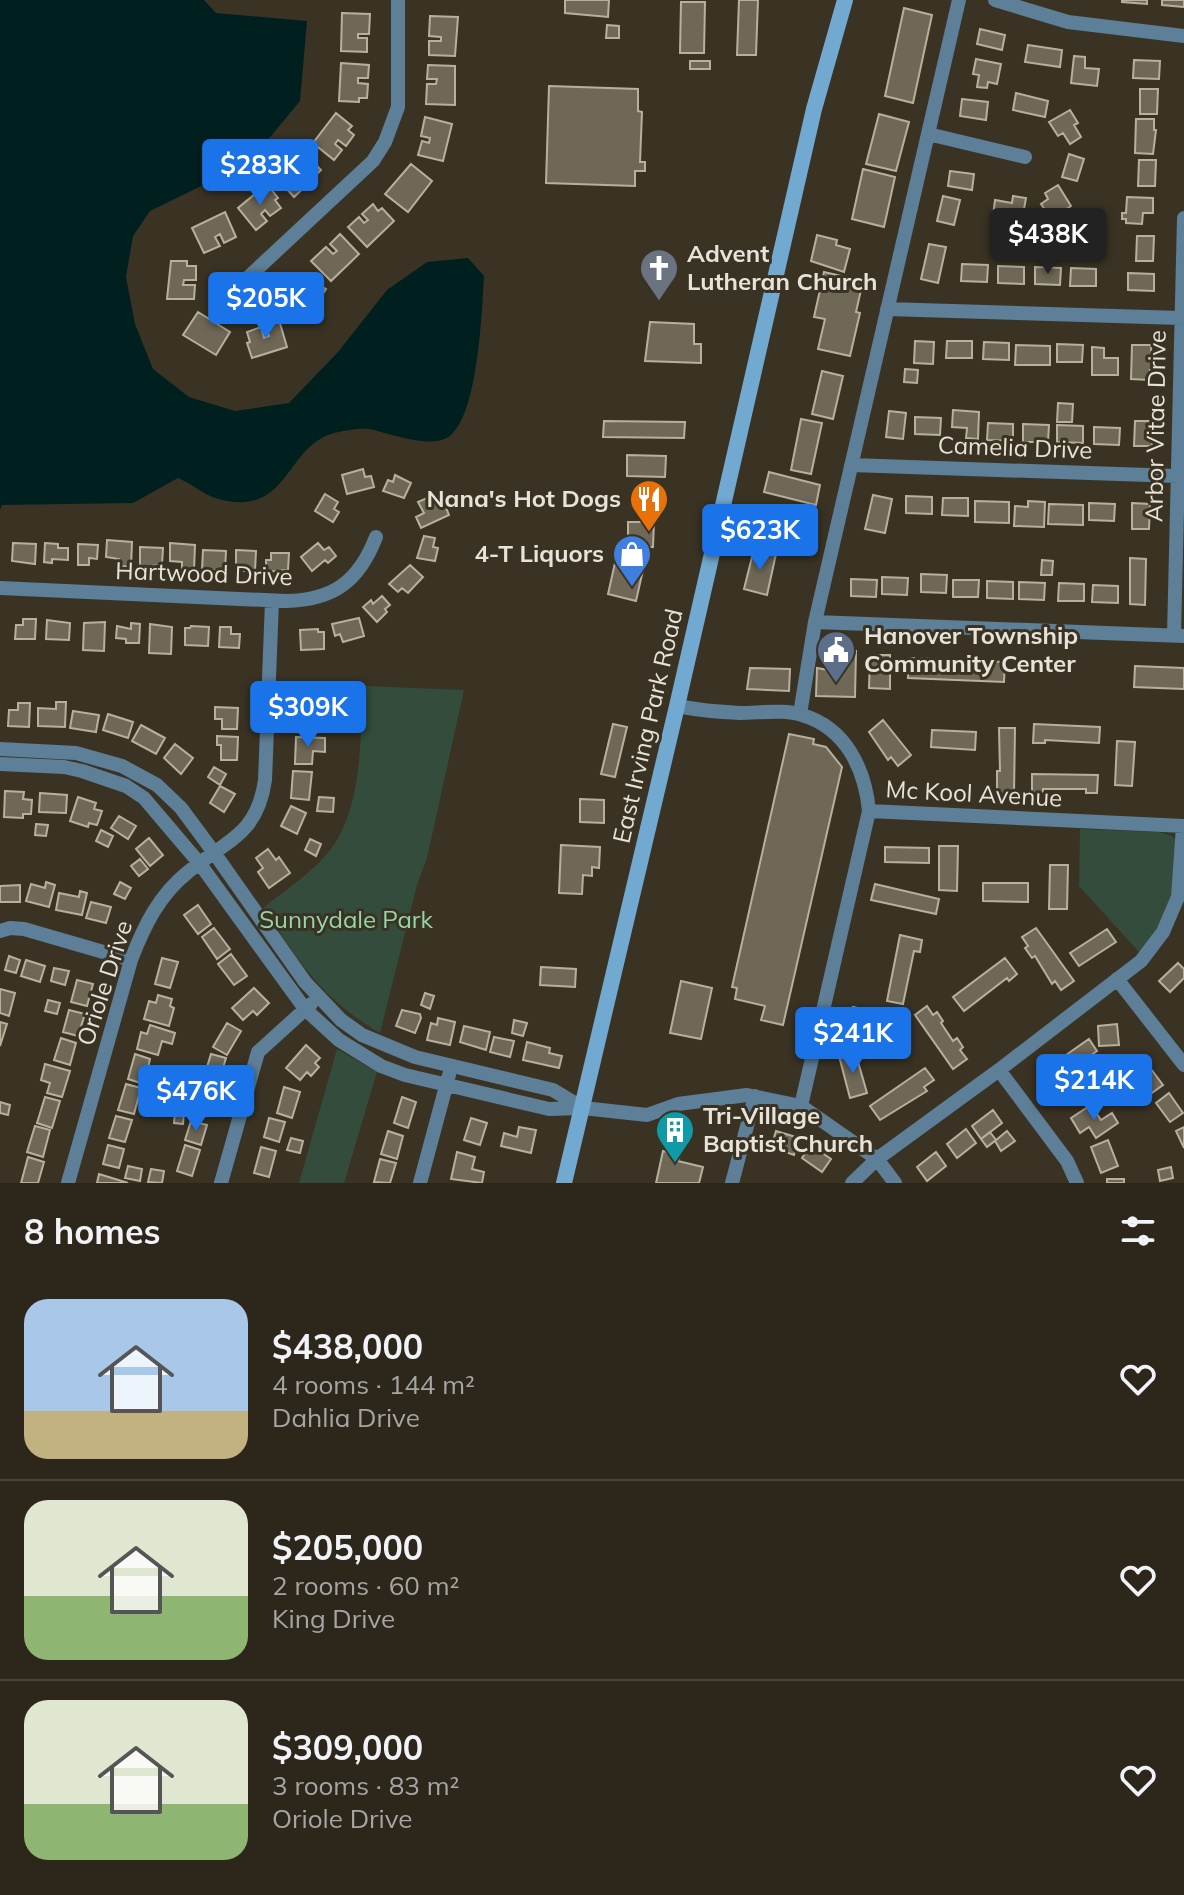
<!DOCTYPE html>
<meta charset="utf-8">
<style>
:root{--surface:#2c261b;--page:#383228;--text:#f1f3f6;--muted:#a6a5a3;--line:#48433a;--accent:#1a73e8}
body{margin:0;font-family:Mulish,sans-serif;background:var(--page);color:var(--text);height:100vh;display:flex;flex-direction:column;font-size:30px;white-space:nowrap}
*{box-sizing:border-box;margin:0}
p{font-size:26px;color:var(--muted)}
.icon{flex:none;width:44px;height:44px;fill:none;stroke:currentColor;stroke-width:2;stroke-linecap:round;stroke-linejoin:round}
.map{position:relative;height:1183px;overflow:hidden}
.side{display:flex;flex-direction:column;background:var(--surface);flex:1}
.side>*{flex:none}
.price{position:absolute;translate:-50% -68px;padding:0 18px;border-radius:8px;background:var(--accent);color:#fff;font-size:26px;line-height:52px;filter:drop-shadow(0 2px 4px #0008)}
.price::after{content:'';position:absolute;left:50%;top:48px;width:24px;height:18px;margin-left:-12px;background:inherit;clip-path:polygon(0 0,100% 0,50% 100%)}
.price.selected{background:#222;color:#fff}
ul{padding:0;list-style:none}
li{display:flex;align-items:center;gap:24px;height:200px;padding:0 24px}
li+li{border-top:2px solid var(--line)}
li span{display:grid;place-items:center;flex:none;width:224px;height:160px;border-radius:24px;color:#555}
li>.icon{margin-inline-start:auto}
span .icon{width:96px;height:96px;fill:#fffc;stroke-width:1}
li b{font-size:34px}
h2{display:flex;justify-content:space-between;align-items:center;height:96px;padding:0 24px;font-size:34px}
.map>svg:first-child{display:block}
</style>
<div class="map">
<svg width="1184" height="1183" viewBox="0 0 1184 1183">
<rect width="100%" height="100%" fill="#3a3324"/>
<path fill="#344c3b" d="M363,686L464,690L427,858L417,885L380,1033C320,998 301,963 263,908C288,888 320,868 337,840C363,795 360,736 363,686Z
M1080,829L1159,832L1172,836L1175,839C1180,880 1168,923 1139,952L1079,886Z
M337,1049L377,1072L344,1183H299Z"/>
<path fill="#002020" d="M0,0H204L216,13L307,21L300,101L271,136L224,175L150,211L133,236L126,277L135,324L153,369L189,397L235,411L289,403L338,352L387,290L427,262L468,258L484,276C482,311 478,412 451,435C433,451 390,433 369,429C359,428 348,430 339,432C283,442 292,521 215,498C203,494 191,483 178,478L133,503L2,505L0,510Z"/>
<path fill="#6f6857" stroke="#b8b09d" stroke-width="2" d="M565,0H609L608,17L565,13Z
M739,0H758L756,55H737Z
M1122,0H1147V4L1122,2Z
M1162,0H1184V7L1162,5Z
M681,2H705L704,53H680Z
M904,8L932,15L913,103L885,96Z
M342,13L370,14L369,34H358V38H367V52L341,51Z
M430,16L458,17L455,56L429,55V41H441V37L429,36Z
M607,25L619,26V38H606Z
M980,29L1005,35L1002,50L977,44Z
M1028,45L1062,50L1060,67L1025,62Z
M1074,56L1085,57V68L1099,69L1097,86L1071,83Z
M976,59L1001,64L997,84L988,82L987,88L977,87L979,75L973,74Z
M1134,60L1160,61L1159,79L1133,78Z
M690,61H710V69H690Z
M341,63L369,65L368,78H358V83L368,84L367,98H359V102L339,101Z
M428,65L455,66V105L426,104L427,84H436L437,79H427Z
M549,86L638,89V111L642,112L640,162H645V171H635V186L546,183Z
M1140,89H1158L1157,114H1140Z
M1016,93L1048,101L1045,117L1013,110Z
M962,99L988,102L986,120L960,116Z
M1070,110L1078,123L1074,125L1081,137L1070,144L1063,133L1058,136L1049,122Z
M336,113L352,126L348,130L354,135L346,146L338,140L335,144L342,150L334,160L313,143Z
M879,114L909,122L896,171L866,164Z
M425,117L452,124L443,161L418,155L422,141L429,143L430,138L421,136Z
M1136,119H1154V130H1156L1153,154L1135,153Z
M302,150L321,170L311,180L305,173L301,177L308,184L294,197L275,176Z
M1069,154L1084,159L1077,181L1062,177Z
M1139,160H1156L1155,186H1138Z
M411,164L432,181L408,212L385,194Z
M863,169L895,177L884,227L852,219Z
M950,171L974,174L972,190L948,186Z
M267,184L278,198L275,200L281,208L270,216L265,210L261,214L267,221L256,230L238,208Z
M1058,185L1071,206L1059,214L1056,209L1048,214L1041,204L1048,199L1045,193Z
M943,196L960,200L954,225L937,221Z
M1013,196L1026,198L1022,220L993,216L995,200L1012,203Z
M1127,197L1153,198V213H1143L1142,224L1126,223V219H1122V213H1126Z
M373,204L378,211L382,208L394,221L367,247L348,227L359,217L364,223L368,220L362,214Z
M225,212L236,237L224,243L220,234L215,237L220,246L204,253L192,228Z
M340,234L359,254L331,281L311,261L326,247L333,254L337,251L330,244Z
M817,235L837,240L836,245L850,249L844,272L811,261Z
M1137,236H1154L1153,261H1136Z
M929,244L946,247L938,283L921,279Z
M171,261H187V266H196V280H184L183,285H195L194,299H167Z
M962,264L988,265L987,282L961,281Z
M998,266L1024,267V284L998,283Z
M1035,267L1061,268L1060,285L1035,284Z
M1071,268L1096,269V286H1070Z
M824,272L863,281L856,312L860,313L850,356L818,349L825,319L814,317Z
M1128,273L1154,274V291L1128,290Z
M302,275L326,289L304,322L281,307L289,294L299,301L302,297L292,291Z
M198,312L230,332L216,355L183,335Z
M279,320L287,347L252,358L247,343L250,342L247,332L261,327L264,338L269,336L265,324Z
M650,322L694,324V344H701V363L645,361Z
M915,341L934,342L933,364L914,363Z
M947,341H972V358H946Z
M984,342L1009,343V360L983,359Z
M1057,344L1083,345L1082,362H1057Z
M1016,345L1050,346V365H1015Z
M1132,345H1151L1152,370H1150V380L1131,379Z
M1092,347L1104,348V358H1118V375H1092Z
M905,369L918,370L917,383L904,382Z
M822,371L843,376L833,419L812,414Z
M1058,403L1073,404L1072,422H1057Z
M953,410L979,412L978,439L966,438L967,428L952,427Z
M889,411L906,413L903,439L886,437Z
M915,417L941,418L940,435L915,434Z
M801,419L822,423L811,474L791,470Z
M604,421L685,422L684,438L603,437Z
M1135,421H1152V446H1134Z
M988,423L1013,424V441L987,440Z
M1023,424L1049,425L1048,442H1023Z
M1057,425L1083,426V443L1057,442Z
M1094,427L1120,428L1119,445L1094,444Z
M627,455L666,456L665,477L627,476Z
M363,469L365,477L371,476L374,487L347,494L342,475Z
M769,472L820,485L816,505L764,492Z
M395,475L411,483L404,498L383,491L388,480L393,482Z
M325,494L338,502L334,509L339,512L333,522L315,511Z
M434,495L440,507L445,505L449,515L421,528L416,517L424,513L418,502Z
M873,495L892,499L885,533L865,529Z
M906,496L932,497V514L906,513Z
M943,498H968V516L942,515Z
M975,501L1009,502V523L975,522Z
M1028,501L1045,502L1044,527L1014,526L1015,506L1028,507Z
M1089,503L1115,504L1114,521L1089,520Z
M1132,503L1150,504L1149,529H1132Z
M1049,504L1083,505V525L1048,524Z
M628,522H654L653,547H628Z
M424,536L435,538L433,547L438,548L435,561L417,558Z
M107,540L132,542L131,567L119,566V559L106,557Z
M13,543L36,544L35,564L12,561Z
M45,543L58,544V548H68V560L52,559V563L44,562Z
M170,543L195,545L194,570L182,569V562L170,561Z
M318,543L324,550L329,547L336,556L328,563L325,560L312,571L301,557Z
M78,544L98,545L97,559L89,558V565H78Z
M140,547L163,548L162,565L140,567Z
M754,549L776,554L767,595L744,589Z
M203,550L226,551L225,570H202Z
M236,550L256,551L255,571H244V565L236,564Z
M271,553H289L288,570L266,572V560H271Z
M1130,558L1146,559L1145,605L1130,604Z
M1042,560L1053,561L1052,575H1041Z
M615,563L643,570L636,601L608,594Z
M410,565L423,577L408,593L402,588L398,592L389,584Z
M921,574L947,575L946,593L921,592Z
M882,577L908,578L907,595L882,594Z
M851,579L877,580L876,597L851,596Z
M953,580H979L978,597H953Z
M987,581L1013,582V599L987,598Z
M1019,582L1045,583L1044,600L1019,599Z
M1059,583L1084,584V601H1058Z
M1093,585L1118,586V603L1092,602Z
M382,596L390,605L385,609L387,612L377,622L363,607L371,600L373,604Z
M359,618L364,636L343,642L340,634L335,636L332,624Z
M23,619H36L35,639H15L16,625H23Z
M47,620L70,623L69,640L46,639Z
M105,622L104,651L83,650L84,623Z
M131,623L140,624L139,643H126V639L116,638L117,626L131,629Z
M150,624L172,627L171,654L149,653Z
M191,626L209,627L208,646L185,645V628H190Z
M220,627H231V634H240L239,648L219,647Z
M318,629V632H324V649L301,650L300,630Z
M834,651H856L855,697L816,696L817,668L834,671Z
M870,655H890V689L869,688Z
M909,658L1005,662L1004,682L908,678Z
M1135,666L1184,668V689L1134,687Z
M750,668L790,669L789,691L747,689Z
M56,702H66L65,727L38,726V708L56,709Z
M18,703H30L29,727L8,726L9,710H18Z
M215,707L238,708L237,729H222V719H215Z
M73,711L99,715L96,732L70,728Z
M296,711H313L312,732L296,731Z
M108,714L133,722L128,738L103,730Z
M883,720L911,755L898,766L891,757L888,760L869,732Z
M613,724L627,727L615,777L601,774Z
M1034,724L1100,727L1099,743L1045,740V743H1033Z
M141,725L165,738L156,754L132,741Z
M999,728H1015L1014,794H997V771H1000Z
M932,730L976,732L975,750L931,747Z
M789,734L814,739L813,744L826,747L842,767L783,1025L761,1020L765,1006L735,999L737,988L732,987Z
M217,736L238,737L237,760H221V745H217Z
M296,737L325,738V752L313,751L312,764H295Z
M1117,741L1135,742L1132,786L1115,785Z
M175,744L193,758L181,774L164,758Z
M214,767L226,774L220,785L208,777Z
M293,771L312,772L309,800L291,798Z
M1032,774L1098,775L1097,793H1086V789H1043V792H1032Z
M220,786L235,794L224,812L210,803Z
M5,791L24,792L23,799L32,800L31,814H23V818L4,817Z
M40,793L67,795L66,813L39,812Z
M78,797L96,803L94,809L102,811L97,825L89,823L88,827L70,821Z
M319,797L334,798L333,812L317,811Z
M580,799L604,800V823L580,822Z
M291,806L306,813L297,834L281,826Z
M119,816L136,826L128,839L111,828Z
M36,824L48,825L46,836L35,835Z
M101,830L113,836L108,847L96,841Z
M149,838L163,855L150,866L136,849Z
M310,839L321,844L316,856L305,850Z
M561,845L600,847L599,868L592,867V876L583,875L582,894L559,893Z
M939,846H958L957,891L939,890Z
M885,847L929,848V863L885,862Z
M268,849L276,860L279,857L290,873L269,888L258,872L263,868L256,858Z
M140,859L148,869L139,876L131,866Z
M1050,865H1068L1067,909H1049Z
M46,882L55,885L49,907L26,901L31,884L45,888Z
M120,882L131,888L125,899L114,894Z
M983,883H1028V902L983,901Z
M875,884L939,899L936,914L871,900Z
M20,885V902H0V886Z
M80,891L87,893L82,915L56,910L59,893L79,897Z
M91,902L111,907L106,923L86,918Z
M198,905L211,924L198,934L184,915Z
M214,928L230,949L217,959L202,937Z
M1036,928L1074,981L1061,990L1055,981L1052,984L1035,956L1032,958L1025,948L1028,946L1022,937Z
M1107,929L1116,942L1079,966L1070,953Z
M900,935L922,940L920,952L914,951L903,1004L887,1001Z
M231,954L247,976L234,985L218,964Z
M9,956L20,960L16,973L5,970Z
M162,958L178,962L170,988L155,984Z
M1005,958L1017,974L1009,981L1007,978L964,1011L953,997Z
M26,960L45,966L40,982L21,976Z
M1178,963L1184,969V978L1170,992L1159,981Z
M541,967L576,969L575,987L540,985Z
M54,968L69,971L65,985L51,981Z
M77,980L93,984L87,1006L71,1002Z
M681,981L712,988L701,1039L670,1033Z
M254,988L269,1003L257,1015L253,1011L243,1020L232,1008Z
M0,989L15,993L9,1016L0,1013Z
M425,993L434,996L430,1009L421,1005Z
M158,995L172,999L170,1006L174,1008L169,1026L144,1019L149,1001L156,1003Z
M48,1000L60,1003L57,1014L45,1011Z
M927,1006L933,1015L937,1012L943,1021L941,1023L953,1041L957,1038L963,1047L960,1050L967,1059L953,1069L915,1015Z
M853,1007L896,1016L892,1034L850,1025Z
M69,1010L85,1014L78,1036L63,1032Z
M402,1010L420,1014L421,1018L415,1033L396,1026Z
M438,1018L455,1022L450,1045L427,1040L431,1023L437,1025Z
M514,1020L527,1023L523,1036L512,1033Z
M0,1022L7,1024L0,1046Z
M227,1023L241,1031L227,1055L213,1047Z
M1117,1024L1119,1045L1099,1046L1098,1026Z
M150,1025L175,1033L172,1044L162,1041L158,1055L137,1049L141,1032L147,1034Z
M464,1026L490,1032L486,1050L460,1042Z
M494,1037L514,1041L510,1057L490,1052Z
M61,1038L76,1043L70,1065L54,1060Z
M1089,1039L1097,1051L1074,1067L1066,1055Z
M527,1042L550,1048L549,1053L562,1056L559,1068L523,1060Z
M306,1045L320,1058L315,1063L319,1067L311,1076L307,1072L300,1080L286,1068Z
M855,1051L867,1093L850,1098L839,1056Z
M135,1054L150,1059L148,1068L157,1071L153,1087L128,1079Z
M211,1054L226,1058L218,1084L203,1080Z
M1058,1060L1069,1073L1051,1087L1040,1074Z
M45,1064L70,1071L62,1097L47,1093L50,1083L41,1080Z
M1148,1065L1163,1085L1149,1095L1135,1075Z
M925,1068L934,1080L924,1087L927,1091L880,1120L870,1106Z
M193,1082L214,1087L207,1114L190,1110L192,1101L188,1100Z
M126,1084L141,1088L134,1114L118,1110Z
M284,1087L300,1092L292,1118L277,1113Z
M1169,1093L1183,1113L1170,1122L1156,1103Z
M45,1097L60,1101L52,1128L37,1123Z
M402,1097L416,1102L408,1128L394,1123Z
M0,1102L10,1105L8,1115L0,1113Z
M1091,1105L1101,1120L1112,1113L1118,1123L1096,1138L1089,1127L1080,1133L1071,1118Z
M993,1110L1002,1123L981,1139L972,1126Z
M175,1111L184,1112L183,1124L174,1123Z
M116,1116L132,1120L125,1142L109,1138Z
M269,1118L285,1122L279,1142L264,1137Z
M471,1118L487,1123L480,1145L464,1140Z
M191,1121L207,1125L201,1145L185,1140Z
M35,1126L50,1130L43,1157L27,1152Z
M519,1127L536,1130L531,1153L501,1146L504,1133L517,1137Z
M1184,1127V1148L1176,1131Z
M966,1129L976,1143L957,1158L947,1144Z
M388,1131L403,1136L397,1159L381,1154Z
M776,1131L799,1138L794,1155L771,1147Z
M1007,1131L1015,1141L1001,1151L995,1141Z
M990,1132L996,1140L987,1147L981,1139Z
M291,1138L303,1141L300,1153L287,1150Z
M1108,1140L1118,1166L1101,1173L1091,1147Z
M108,1145L124,1149L119,1168L103,1164Z
M185,1145L200,1150L192,1176L177,1171Z
M811,1145L831,1159L822,1172L802,1158Z
M261,1147L276,1151L269,1177L254,1173Z
M663,1151L680,1155L678,1161L703,1167L699,1183H656Z
M457,1152L475,1157L472,1169L484,1172L482,1183L451,1179Z
M936,1152L946,1166L927,1181L917,1167Z
M28,1157L44,1162L38,1183H21Z
M380,1159L396,1163L390,1183L374,1182Z
M128,1166L142,1169L140,1181L125,1178Z
M1171,1167L1173,1178L1160,1181L1158,1170Z
M151,1169L164,1171L162,1183L148,1182Z
M99,1174L128,1183H97Z
M1107,1179H1124V1183H1107Z"/>
<g fill="none" stroke-linecap="round" stroke-linejoin="round">
<path stroke="#5d7f98" stroke-width="14" d="M995,0L1068,22L1184,36
M928,134L1025,157
M242,283L373,161L385,142L398,107V0
M887,309L1181,318
M851,465L1177,476
M0,588L286,601C334,600 359,581 376,537
M815,622L1184,636
M1174,635L1184,218
M677,706C698,710 718,712 740,713C759,713 784,709 802,715C846,728 865,769 869,811L1184,826
M800,714L815,622L959,0
M0,749L76,753L122,766L157,785L181,808L215,854L305,982L341,1020L362,1035L415,1057L553,1090L583,1108
M0,764L64,767L82,771L126,786L144,798L200,864L305,1009L339,1040L381,1066L405,1075L549,1109L583,1108L647,1115L678,1104L747,1095L801,1106L877,1159L895,1183
M0,931L10,928L24,929L131,960
M1117,979L1184,1065
M999,1070L1067,1161L1077,1183
M801,1106L869,811
M68,1183L131,960C144,926 159,895 188,872C226,840 257,836 265,780L272,601
M221,1183L258,1052L311,1004
M420,1183L449,1075
M732,1183L755,1096
M852,1183L877,1159L999,1070L1141,961L1163,932L1178,897L1183,826"/>
<path stroke="#71a9d1" stroke-width="16" d="M564,1183L677,706L814,109L845,0"/>
</g>
<defs>
<symbol id="church-pin" viewBox="-11 -11 22 30"><path d="M0 17L-7.5 6A9.5 9.5 0 1 1 7.5 6Z" fill="#6b7280" stroke="#3a3324"/><path d="M-1.2-6h2.4v3.5h3.3v2.4h-3.3V6h-2.4V-.1h-3.3v-2.4h3.3Z" fill="#fff"/></symbol>
<symbol id="restaurant-pin" viewBox="-11 -11 22 30"><path d="M0 17L-7.5 6A9.5 9.5 0 1 1 7.5 6Z" fill="#e8710a" stroke="#3a3324"/><path d="M-5-6h1v4h1v-4h1v4h1v-4h1v5L-1.5 .5V6h-2V.5L-5-1ZM5-6V6H3V1.5H1.5Q1.5-4 5-6Z" fill="#fff"/></symbol>
<symbol id="shop-pin" viewBox="-11 -11 22 30"><path d="M0 17L-7.5 6A9.5 9.5 0 1 1 7.5 6Z" fill="#3f7fe0" stroke="#3a3324"/><path d="M-5-2.5h2.3a2.7 3.5 0 0 1 5.4 0H5L5.5 6h-11ZM-1.5-2.5h3a1.5 2.3 0 0 0-3 0Z" fill="#fff"/></symbol>
<symbol id="civic-pin" viewBox="-11 -11 22 30"><path d="M0 17L-7.5 6A9.5 9.5 0 1 1 7.5 6Z" fill="#5c6f8a" stroke="#3a3324"/><path d="M-.6-6.5H3V-4.5H.6V-3L4-1V1h2V6H-6V1h2V-1L-.6-3ZM-1.2 2.5V6h2.4V2.5Z" fill="#fff"/></symbol>
<symbol id="building-pin" viewBox="-11 -11 22 30"><path d="M0 17L-7.5 6A9.5 9.5 0 1 1 7.5 6Z" fill="#0f9aa8" stroke="#3a3324"/><path d="M-4-6H4V6H1V3H-1V6H-4ZM-2.5-4.3h1.7v1.8h-1.7ZM.8-4.3h1.7v1.8H.8ZM-2.5-1h1.7V.8h-1.7ZM.8-1h1.7V.8H.8Z" fill="#fff"/></symbol>
</defs>
<g fill-rule="evenodd">
<use href="#church-pin" x="637" y="246" width="44" height="60"/>
<use href="#restaurant-pin" x="627" y="477" width="44" height="60"/>
<use href="#shop-pin" x="610" y="532" width="44" height="60"/>
<use href="#civic-pin" x="814" y="628" width="44" height="60"/>
<use href="#building-pin" x="653" y="1108" width="44" height="60"/>
</g>
<g text-anchor="middle" stroke-width="6" stroke-linejoin="round" paint-order="stroke">
<g font-size="24" font-weight="bold" fill="#e7e3d9" stroke="#3a3324" text-anchor="start">
<text x="687" y="262">Advent<tspan x="687" dy="28">Lutheran Church</tspan></text>
<text x="621" y="507" text-anchor="end">Nana's Hot Dogs</text>
<text x="604" y="562" text-anchor="end">4-T Liquors</text>
<text x="864" y="644">Hanover Township<tspan x="864" dy="28">Community Center</tspan></text>
<text x="703" y="1124">Tri-Village<tspan x="703" dy="28">Baptist Church</tspan></text>
</g>
<g font-size="24" fill="#e7e3d9" stroke="#3a3324">
<text transform="translate(1156 426) rotate(-89)" y="8">Arbor Vitae Drive</text>
<text transform="translate(1015 448) rotate(2)" y="8">Camelia Drive</text>
<text transform="translate(204 574) rotate(2)" y="8">Hartwood Drive</text>
<text transform="translate(648 726) rotate(-77)" y="8">East Irving Park Road</text>
<text transform="translate(974 794) rotate(3)" y="8">Mc Kool Avenue</text>
<text transform="translate(105 983) rotate(-72)" y="8">Oriole Drive</text>
</g>
<g font-size="24" fill="#96d5a7" stroke="#3a3324">
<text x="346" y="928">Sunnydale Park</text>
</g>
</g>
</svg>
<b class="price" style="left:260px;top:207px">$283K</b>
<b class="price selected" style="left:1048px;top:276px">$438K</b>
<b class="price" style="left:266px;top:340px">$205K</b>
<b class="price" style="left:760px;top:572px">$623K</b>
<b class="price" style="left:308px;top:749px">$309K</b>
<b class="price" style="left:853px;top:1075px">$241K</b>
<b class="price" style="left:1094px;top:1122px">$214K</b>
<b class="price" style="left:196px;top:1133px">$476K</b>
</div>
<section class="side">
<h2>8 homes<svg class="icon" aria-label="filters" viewBox="0 0 24 24"><path d="M4 7h16M4 17h16"/><circle cx="9" cy="7" r="2"/><circle cx="15" cy="17" r="2"/></svg></h2>
<ul>
<li><span style="background:linear-gradient(#a9c7e8 70%,#c2b280 0)"><svg class="icon" aria-label="home" viewBox="0 0 24 24"><path d="M3 11l9-7 9 7M6 9v11h12V9"/></svg></span><div><b>$438,000</b><p>4 rooms · 144 m²</p><p>Dahlia Drive</p></div><svg class="icon" aria-label="heart" viewBox="0 0 24 24"><path d="M12 20l-8-8c-3-5 5-10 8-4 3-6 11-1 8 4z"/></svg></li>
<li><span style="background:linear-gradient(#dfe7d0 60%,#8fb573 0)"><svg class="icon" aria-label="home" viewBox="0 0 24 24"><path d="M3 11l9-7 9 7M6 9v11h12V9"/></svg></span><div><b>$205,000</b><p>2 rooms · 60 m²</p><p>King Drive</p></div><svg class="icon" aria-label="heart" viewBox="0 0 24 24"><path d="M12 20l-8-8c-3-5 5-10 8-4 3-6 11-1 8 4z"/></svg></li>
<li><span style="background:linear-gradient(#dfe7d0 65%,#8fb573 0)"><svg class="icon" aria-label="home" viewBox="0 0 24 24"><path d="M3 11l9-7 9 7M6 9v11h12V9"/></svg></span><div><b>$309,000</b><p>3 rooms · 83 m²</p><p>Oriole Drive</p></div><svg class="icon" aria-label="heart" viewBox="0 0 24 24"><path d="M12 20l-8-8c-3-5 5-10 8-4 3-6 11-1 8 4z"/></svg></li>
</ul>
</section>
